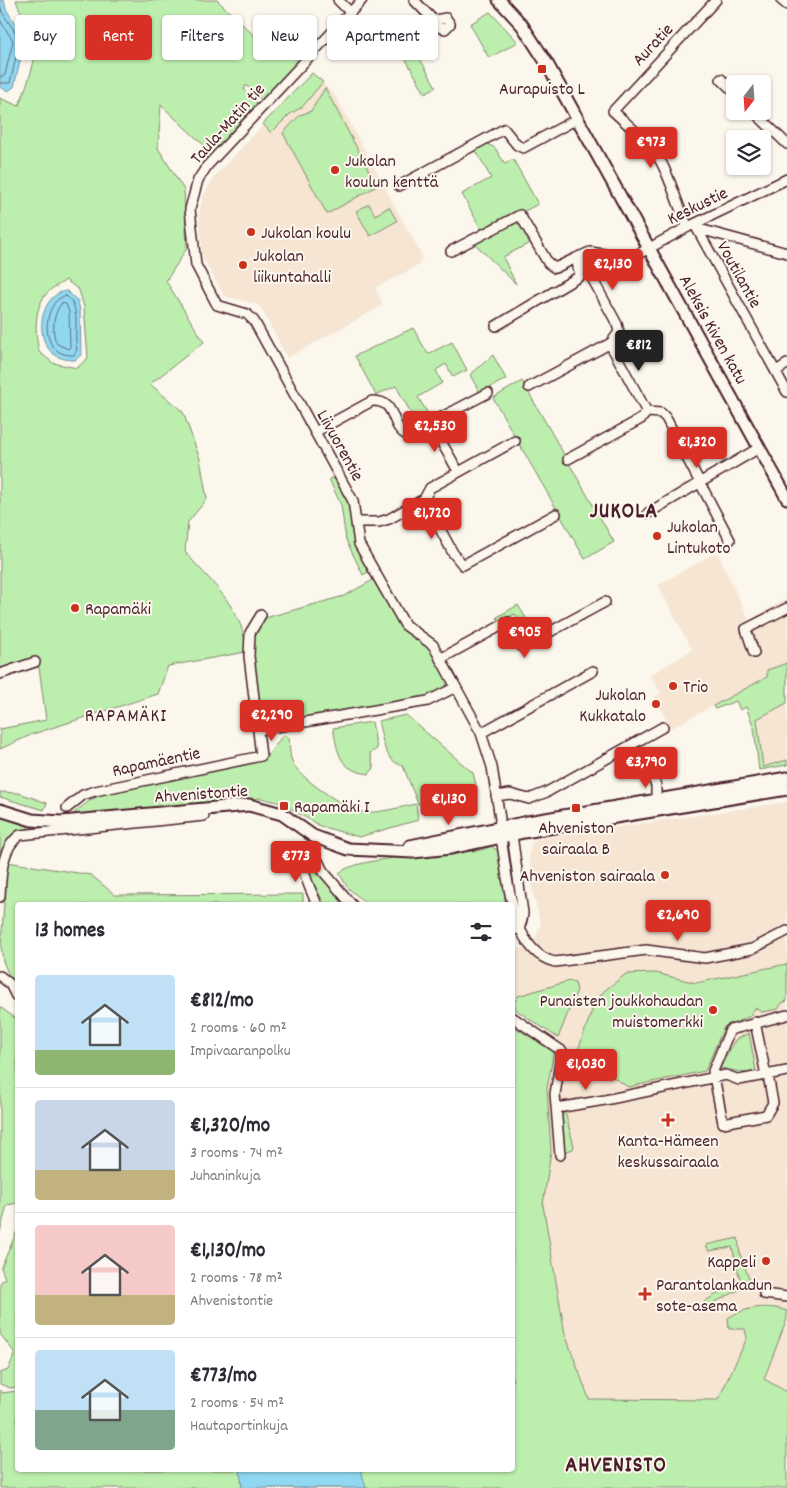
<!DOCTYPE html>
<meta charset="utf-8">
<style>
:root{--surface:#fff;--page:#f7f7f7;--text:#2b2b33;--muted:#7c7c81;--line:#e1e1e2;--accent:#d93025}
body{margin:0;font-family:Dekko,sans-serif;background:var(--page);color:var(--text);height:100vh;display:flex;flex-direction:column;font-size:19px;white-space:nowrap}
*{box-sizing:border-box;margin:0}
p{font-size:16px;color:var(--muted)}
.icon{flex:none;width:28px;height:28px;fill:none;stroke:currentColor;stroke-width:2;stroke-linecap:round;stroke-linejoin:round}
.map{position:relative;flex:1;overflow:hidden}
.side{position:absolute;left:15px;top:902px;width:500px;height:570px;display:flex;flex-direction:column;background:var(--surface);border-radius:5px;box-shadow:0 1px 4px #0004}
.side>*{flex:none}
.top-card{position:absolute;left:15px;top:15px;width:500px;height:45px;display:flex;gap:10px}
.needle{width:32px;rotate:197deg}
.controls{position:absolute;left:726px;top:75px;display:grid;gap:10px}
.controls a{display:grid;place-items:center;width:45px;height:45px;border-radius:5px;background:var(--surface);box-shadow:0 1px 4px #0004;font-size:25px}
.price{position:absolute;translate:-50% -42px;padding:0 11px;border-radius:5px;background:var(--accent);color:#fff;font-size:16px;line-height:32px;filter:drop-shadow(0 1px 2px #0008)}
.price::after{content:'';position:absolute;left:50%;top:30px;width:15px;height:11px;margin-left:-8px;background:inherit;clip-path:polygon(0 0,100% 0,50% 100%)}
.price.current{background:#222;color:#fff}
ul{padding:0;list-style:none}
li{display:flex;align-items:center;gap:15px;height:125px;padding:0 20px}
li+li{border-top:1px solid var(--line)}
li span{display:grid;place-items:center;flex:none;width:140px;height:100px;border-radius:5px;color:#555}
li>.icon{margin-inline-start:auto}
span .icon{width:60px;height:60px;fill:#fffc;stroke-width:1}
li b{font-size:21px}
h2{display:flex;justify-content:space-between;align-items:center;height:60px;padding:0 20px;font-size:21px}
.chip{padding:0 18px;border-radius:5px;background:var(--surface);box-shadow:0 1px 4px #0004;font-size:18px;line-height:45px}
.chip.current{background:var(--accent);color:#fff}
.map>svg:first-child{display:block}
</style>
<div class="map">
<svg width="787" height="1488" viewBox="0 0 787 1488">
<rect width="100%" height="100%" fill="#fbf7ec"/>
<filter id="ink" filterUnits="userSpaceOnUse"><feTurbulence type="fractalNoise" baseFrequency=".02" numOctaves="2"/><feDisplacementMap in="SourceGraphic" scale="10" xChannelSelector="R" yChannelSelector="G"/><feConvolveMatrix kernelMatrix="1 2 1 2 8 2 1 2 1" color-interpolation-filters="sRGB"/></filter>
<g filter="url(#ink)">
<path fill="#f6e5d3" d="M312,73L336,97L422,256L419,265L375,288L383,305L287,358L261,308L256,304L224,296L202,256L199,214L203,196L215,176Z
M717,552L749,620L787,599V663L767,670V677L671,728L654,697L661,693L650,675L692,650L658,585Z
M787,703V760L763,767L757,719Z
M787,802V1311L767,1306L735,1314L745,1329L747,1338L718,1400L589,1399L565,1334L543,1205L551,1151L547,1088L558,1038L513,1008L512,952L525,947L536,937L541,925L533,893L529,855L531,844L537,839Z
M787,1319V1392L764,1379Z"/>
<path fill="#bceeae" stroke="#83866c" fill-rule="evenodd" d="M16,0H217L264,45L274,39L298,61L262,101L246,85L244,90L257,103L212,153L161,105L158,148L184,190L187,248L166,281L204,342L150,384L183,412L200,459L207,499L188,522L185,552C211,582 245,610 246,652L168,666L158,694L33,734L0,749V729L46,720L39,667L0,677V98L19,106C25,87 39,60 34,40C31,26 20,14 16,0ZM66,280L79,290L84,307L88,358L77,368L53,363L39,352C35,333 33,306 49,291C53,287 61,284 66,280Z
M490,12L518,42L489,58L470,24Z
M426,19L425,30L411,43L436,87L425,93L401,51Z
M312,73L323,82L302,107L290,114L271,133L263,124Z
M325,88L377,186L327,214L283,133L300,115L311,111Z
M486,143L495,148L505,164L513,159L538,204L523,212L521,209L482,231L462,194L491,178L475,149Z
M369,204L375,215L389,207L397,221L370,236L356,211Z
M517,221L520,223L532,242L503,257L516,284L475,244Z
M413,328L428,354L452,342L467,370L453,377L446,364L436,370L442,383L418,397L431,419L418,426L396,386L376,395L355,356Z
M493,355L506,379L480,393L470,375Z
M522,381L614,542L585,559L493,398Z
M335,477L350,506L355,543L370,571L363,575L346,540L341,505L329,479Z
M373,580L401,627L430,648L448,681L446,687L428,697L279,724H261L253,655V634L265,618L344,596Z
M518,605L537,636L525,641L521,637L526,633L515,614L499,622L497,617Z
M787,663V703L757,719L763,767L787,760V765L759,770L754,728L746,707L740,710L736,701L715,709L713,706L767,677V670Z
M406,715L473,773L477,788L436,804H418L403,766C383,760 383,739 378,721Z
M372,722L377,749L370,753L374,768L369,774C339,770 338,754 333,728Z
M283,735L289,738C290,746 289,754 292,761C296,776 347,810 362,812C376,814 401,807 416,804L418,820L359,837L320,826L281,803L261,798L69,817L89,801L102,794L265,759Z
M0,792L19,793L47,803L44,810L0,797Z
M0,817L29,824L27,830L14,832L0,860Z
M491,846L498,851L506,905H368L348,888L339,873C359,856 452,853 482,850Z
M314,857L317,869L349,905H325L308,873L309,858Z
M7,862L91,875L115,895L303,894V905H18L17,995L3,961L1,945Z
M787,964V1001L782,1003L778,1009L762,1012L755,1008L749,1017L738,1021L739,1024L733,1027L731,1023L724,1027L705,1071L628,1087L577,1053L595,1002L604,991L626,974L656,973L696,983Z
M569,981L575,983L577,990L558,1038L516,1010L514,1003L518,996Z
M0,1007L15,1018L17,1017L18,1203L7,1205L0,1232Z
M513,1026L554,1052L547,1088L551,1151L543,1205L565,1334L589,1399L718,1400L747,1338L745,1329H729L728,1318C745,1307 768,1304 787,1311V1319L764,1379L787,1392V1488H0V1390L2,1393L17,1391L18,1470H512Z
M749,1033L756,1071L746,1073L720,1068L735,1040Z
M565,1112L574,1146L573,1149L564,1152L560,1117Z
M17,1231L18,1387L10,1388L0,1384V1373L8,1370L15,1353L0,1334V1283L5,1278L1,1268Z
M738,1238L740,1254L751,1284L705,1307L704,1302L740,1279L732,1247L709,1251L706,1245Z"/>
<path fill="#90d8f1" stroke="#748ea2" d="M0,0H4L6,9L25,39L14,87L8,91L0,87Z
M67,291L78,301L80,311L81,355L75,360C29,362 35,293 67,291Z
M240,1470H361L366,1488H242Z"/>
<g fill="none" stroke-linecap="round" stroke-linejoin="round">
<path stroke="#66697a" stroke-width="1" d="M0,4L2,12L20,40L10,83H0
M0,20L13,41L5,75L0,77
M66,296C82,305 73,334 77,350L74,355C35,357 44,297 66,296Z
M62,303L66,304L69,312L70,347L68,349L57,344C51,333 53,312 62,303Z"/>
<defs>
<path id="minor" d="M338,0L350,12
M362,0L207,166L198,180L190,209L196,265L217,305L247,314L254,321L353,501L359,544L376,574L405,625L433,645L481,733L492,767L500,819L499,829
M414,0L441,28L445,29L450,24L446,18L435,20
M781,0L787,5
M721,79L735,93
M753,111L787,144
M399,186L504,129L517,145L523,148L577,119
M695,225L787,392
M695,225L703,230L787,253
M688,227C677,205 672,182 661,162C650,142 629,126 613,111L716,0
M451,251L520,215L548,263L555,268L576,258
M496,326L580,276L576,258L590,252L631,258L688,227L787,179
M610,344L647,412
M776,371L787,364
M529,387L611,343L619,332L617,324L580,256
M431,424L458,471
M315,432L372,401C398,400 389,427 407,435L488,393
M568,459L641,419L647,412L661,413L666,418L730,540
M424,499L453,553L463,565L556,514
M648,513L759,448
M357,522H379L389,519L424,499L430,488L515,441
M754,653L746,629L787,608
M440,659L508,622L522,647L605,602
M0,674L35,662
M258,730L428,701L456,687
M481,733L593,671
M639,753L656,785V805
M496,796L510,794L529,799L547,792L663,727
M67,808L83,795L95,791L261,756L249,656L250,633L261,615
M512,835L523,913C522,923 521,927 512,931
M501,838C508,876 510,952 555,962L646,950L705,958L752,949L787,931
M0,897C1,877 1,848 20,835L204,816
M317,905C312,891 295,863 308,850L314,853L323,871L352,905
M0,976L10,984L16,996
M512,1017L562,1051L555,1094L560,1155
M755,1022L766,1075
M768,1075L773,1103L766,1115L723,1123L713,1071L730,1030L787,1015
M557,1108L605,1100L726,1075L739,1080L787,1071
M764,1294L787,1297"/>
<path id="major" d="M499,0L522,25L546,62L787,498
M0,810L32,820L62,822L249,805L282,814L313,836L348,849L413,852L451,848L524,832L787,789
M410,846L528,822L787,778"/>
</defs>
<use href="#minor" stroke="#4a1f2b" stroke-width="12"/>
<use href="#major" stroke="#4a1f2b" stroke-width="15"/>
<use href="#minor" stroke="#fbf7ec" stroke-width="9"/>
<use href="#major" stroke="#fbf7ec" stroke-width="11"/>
</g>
</g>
<g fill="#c8321e" stroke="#fbf7ec" stroke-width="2">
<rect x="537" y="64" width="10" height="10" rx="2.5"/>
<circle cx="335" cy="170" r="5"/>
<circle cx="251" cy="232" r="5"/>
<circle cx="243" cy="265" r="5"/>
<circle cx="657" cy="536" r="5"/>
<circle cx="75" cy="608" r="5"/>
<circle cx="673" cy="686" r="5"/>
<circle cx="656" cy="704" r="5"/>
<rect x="279" y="801" width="10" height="10" rx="2.5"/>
<rect x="571" y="803" width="10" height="10" rx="2.5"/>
<circle cx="665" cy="875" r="5"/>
<circle cx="713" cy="1010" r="5"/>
<path d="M665.5 1112.5h5v5h5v5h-5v5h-5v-5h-5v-5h5z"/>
<circle cx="766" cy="1261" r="5"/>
<path d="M642.5 1286.5h5v5h5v5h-5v5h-5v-5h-5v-5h5z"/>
</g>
<g text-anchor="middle" stroke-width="4" stroke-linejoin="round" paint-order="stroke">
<g font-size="18" fill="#4a1f2b" stroke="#fbf7ec">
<text transform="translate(652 44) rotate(-47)" y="6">Auratie</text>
<text transform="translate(227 123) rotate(-48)" y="6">Taula-Matin tie</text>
<text transform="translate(697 205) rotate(-26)" y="6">Keskustie</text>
<text transform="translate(740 274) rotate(61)" y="6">Voutilantie</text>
<text transform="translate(714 329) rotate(61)" y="6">Aleksis Kiven katu</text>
<text transform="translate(341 445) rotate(61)" y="6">Liivuorentie</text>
<text transform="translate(156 761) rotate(-12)" y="6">Rapamäentie</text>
<text transform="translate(201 793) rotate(-4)" y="6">Ahvenistontie</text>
</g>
<g font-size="18" fill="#4a1f2b" stroke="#fbf7ec" text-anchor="start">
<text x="542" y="94" text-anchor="middle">Aurapuisto L</text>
<text x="345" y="166">Jukolan<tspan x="345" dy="21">koulun kenttä</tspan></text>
<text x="261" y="238">Jukolan koulu</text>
<text x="253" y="261">Jukolan<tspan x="253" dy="21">liikuntahalli</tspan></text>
<text x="667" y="532">Jukolan<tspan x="667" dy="21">Lintukoto</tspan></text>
<text x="85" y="614">Rapamäki</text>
<text x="683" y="692">Trio</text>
<text x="646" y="700" text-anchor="end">Jukolan<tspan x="646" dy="21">Kukkatalo</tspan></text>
<text x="294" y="812">Rapamäki I</text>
<text x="576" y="833" text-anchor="middle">Ahveniston<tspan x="576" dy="21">sairaala B</tspan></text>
<text x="655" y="881" text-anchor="end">Ahveniston sairaala</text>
<text x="703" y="1006" text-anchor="end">Punaisten joukkohaudan<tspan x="703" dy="21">muistomerkki</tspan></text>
<text x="668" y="1146" text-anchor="middle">Kanta-Hämeen<tspan x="668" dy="21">keskussairaala</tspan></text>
<text x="756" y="1267" text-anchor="end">Kappeli</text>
<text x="656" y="1290">Parantolankadun<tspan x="656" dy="21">sote-asema</tspan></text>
</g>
<g font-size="19" letter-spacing="1" fill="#4a1f2b" stroke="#fbf7ec">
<text x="126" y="721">RAPAMÄKI</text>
</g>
<g font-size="22" font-weight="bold" letter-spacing="1" fill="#4a1f2b" stroke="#fbf7ec">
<text x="624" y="517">JUKOLA</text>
<text x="616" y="1471">AHVENISTO</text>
</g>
</g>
</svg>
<div class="controls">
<a><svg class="needle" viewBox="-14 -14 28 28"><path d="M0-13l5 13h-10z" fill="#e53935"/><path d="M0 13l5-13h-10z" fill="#7c7c81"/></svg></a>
<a><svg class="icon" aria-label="layers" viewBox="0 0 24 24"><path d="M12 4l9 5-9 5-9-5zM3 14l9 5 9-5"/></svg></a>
</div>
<b class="price" style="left:651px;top:169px">€973</b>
<b class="price" style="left:613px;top:291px">€2,130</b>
<b class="price current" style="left:639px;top:372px">€812</b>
<b class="price" style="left:435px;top:453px">€2,530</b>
<b class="price" style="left:697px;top:469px">€1,320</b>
<b class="price" style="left:432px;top:540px">€1,720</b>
<b class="price" style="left:525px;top:659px">€905</b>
<b class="price" style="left:272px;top:742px">€2,290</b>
<b class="price" style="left:646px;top:789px">€3,790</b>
<b class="price" style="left:449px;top:826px">€1,130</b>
<b class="price" style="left:296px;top:883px">€773</b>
<b class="price" style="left:678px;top:942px">€2,690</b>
<b class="price" style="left:586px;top:1091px">€1,030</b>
<div class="top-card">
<a class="chip">Buy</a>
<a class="chip current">Rent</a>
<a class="chip">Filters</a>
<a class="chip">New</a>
<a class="chip">Apartment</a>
</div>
<section class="side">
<h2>13 homes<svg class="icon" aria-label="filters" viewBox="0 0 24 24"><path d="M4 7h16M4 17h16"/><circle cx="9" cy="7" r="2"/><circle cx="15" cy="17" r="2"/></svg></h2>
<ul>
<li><span style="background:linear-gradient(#bfe0f5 75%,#8fb573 0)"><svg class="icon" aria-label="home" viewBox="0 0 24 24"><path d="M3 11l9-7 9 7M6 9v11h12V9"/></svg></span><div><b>€812/mo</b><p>2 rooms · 60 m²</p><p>Impivaaranpolku</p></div></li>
<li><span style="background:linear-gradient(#c9d6e8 70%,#c2b280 0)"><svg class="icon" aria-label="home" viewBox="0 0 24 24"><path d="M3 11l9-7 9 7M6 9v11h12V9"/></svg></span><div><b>€1,320/mo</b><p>3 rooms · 74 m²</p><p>Juhaninkuja</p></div></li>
<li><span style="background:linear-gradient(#f6c9c9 70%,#c2b280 0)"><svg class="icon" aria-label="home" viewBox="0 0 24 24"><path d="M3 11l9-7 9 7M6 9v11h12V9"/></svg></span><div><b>€1,130/mo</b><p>2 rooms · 78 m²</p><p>Ahvenistontie</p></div></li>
<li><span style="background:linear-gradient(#bfe0f5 60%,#7fa58c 0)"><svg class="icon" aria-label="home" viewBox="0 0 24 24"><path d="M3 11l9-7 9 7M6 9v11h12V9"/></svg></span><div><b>€773/mo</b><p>2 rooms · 54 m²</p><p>Hautaportinkuja</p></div></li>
</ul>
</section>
</div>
